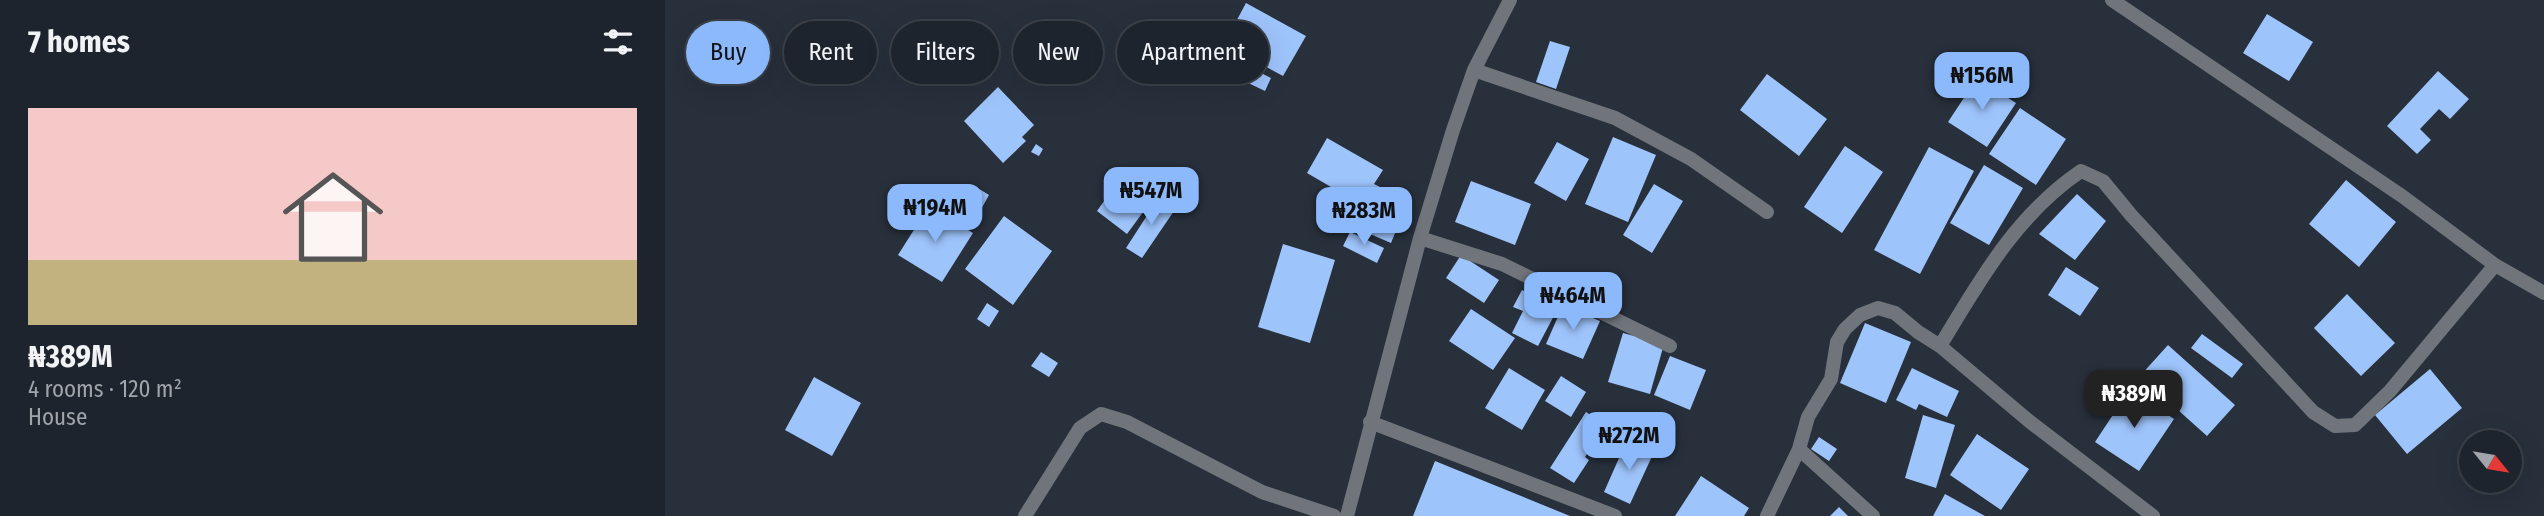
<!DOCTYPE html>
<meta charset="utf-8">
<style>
:root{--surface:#1e242d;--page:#262c35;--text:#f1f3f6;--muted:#a1a4aa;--line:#3c4149;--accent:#8bb9fc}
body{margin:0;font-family:"Fira Sans Condensed",sans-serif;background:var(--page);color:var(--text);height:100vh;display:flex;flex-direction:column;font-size:26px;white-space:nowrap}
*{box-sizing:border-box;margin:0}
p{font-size:23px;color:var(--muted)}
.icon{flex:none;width:38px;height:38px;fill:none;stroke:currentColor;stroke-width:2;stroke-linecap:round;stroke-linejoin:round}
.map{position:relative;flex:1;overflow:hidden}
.drawer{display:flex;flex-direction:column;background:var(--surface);width:665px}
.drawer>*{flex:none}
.guide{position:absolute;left:21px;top:21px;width:665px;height:63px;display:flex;gap:14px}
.needle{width:46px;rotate:120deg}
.buttons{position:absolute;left:1794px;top:430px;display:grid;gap:14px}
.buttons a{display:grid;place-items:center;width:63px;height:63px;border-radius:50%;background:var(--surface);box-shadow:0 7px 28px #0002,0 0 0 2px var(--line);font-size:35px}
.price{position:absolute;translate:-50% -60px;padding:0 16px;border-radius:14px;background:var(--accent);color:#111;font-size:23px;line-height:46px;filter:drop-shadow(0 2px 4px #0008)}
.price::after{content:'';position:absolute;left:50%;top:42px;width:21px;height:16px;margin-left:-10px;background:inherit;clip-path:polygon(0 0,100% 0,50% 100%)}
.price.current{background:#222;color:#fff}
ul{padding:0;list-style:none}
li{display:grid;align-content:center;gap:14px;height:371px;padding:0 28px}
li span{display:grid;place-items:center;height:217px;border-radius:0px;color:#555}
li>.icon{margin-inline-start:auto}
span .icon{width:126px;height:126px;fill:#fffc;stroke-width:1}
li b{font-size:30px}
h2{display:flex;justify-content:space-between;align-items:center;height:84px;padding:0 28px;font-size:30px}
.tag{padding:0 24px;border-radius:32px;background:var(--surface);box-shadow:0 7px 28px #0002,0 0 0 2px var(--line);font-size:24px;line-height:63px}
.tag.current{background:var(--accent);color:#111}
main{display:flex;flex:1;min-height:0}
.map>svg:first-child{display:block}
</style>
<main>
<section class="drawer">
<h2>7 homes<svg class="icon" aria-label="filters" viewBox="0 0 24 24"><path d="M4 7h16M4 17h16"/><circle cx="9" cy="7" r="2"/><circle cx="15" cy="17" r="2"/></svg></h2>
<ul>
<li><span style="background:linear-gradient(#f6c9c9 70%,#c2b280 0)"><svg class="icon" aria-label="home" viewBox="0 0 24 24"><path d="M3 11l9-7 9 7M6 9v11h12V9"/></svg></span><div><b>₦389M</b><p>4 rooms · 120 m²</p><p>House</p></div></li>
</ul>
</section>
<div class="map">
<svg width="1879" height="516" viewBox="0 0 1879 516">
<rect width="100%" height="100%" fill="#28303c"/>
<path fill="#9ec4fc" d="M581,3L641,36L618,76L559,44Z
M1602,14L1648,42L1624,81L1578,53Z
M885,41L905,47L891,89L871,82Z
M586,68L606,78L600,91L579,81Z
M1773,71L1804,99L1785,119L1774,109L1755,129L1766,140L1752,154L1722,126Z
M1102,74L1162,119L1134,156L1075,110Z
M1312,78L1351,103L1322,147L1283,122Z
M333,87L369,125L357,137L361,141L338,163L299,121Z
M1355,108L1401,139L1371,185L1324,154Z
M948,137L991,155L963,222L920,204Z
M662,138L718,170L709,184L715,187L708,198L703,195L697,205L642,173Z
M892,142L924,159L901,201L869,183Z
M371,144L378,149L374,156L366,152Z
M1180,146L1218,172L1177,233L1139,207Z
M1264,147L1309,171L1255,274L1209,250Z
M1319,165L1358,188L1324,245L1285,223Z
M1681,180L1731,222L1694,267L1644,224Z
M806,181L866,204L850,245L790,222Z
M451,184L481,208L462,234L432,211Z
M989,184L1018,201L987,253L958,235Z
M311,187L324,195L309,222L295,214L291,220L276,212L283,201L298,210Z
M1412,194L1441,221L1410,260L1374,234Z
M494,197L511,208L477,258L461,248Z
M264,206L308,233L277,282L233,255Z
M339,216L387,251L348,305L300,269Z
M712,218L733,226L726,243L705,234Z
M685,232L719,248L712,263L678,246Z
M618,244L670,260L645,343L593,327Z
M796,255L834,280L819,303L781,278Z
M1401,267L1434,288L1415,316L1383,295Z
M857,290L893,308L873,346L847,333L858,311L848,307Z
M1682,294L1730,343L1696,376L1649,328Z
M322,303L334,311L324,327L312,319Z
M898,305L935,321L918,359L881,344Z
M806,309L850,338L828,370L784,341Z
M1200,323L1246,342L1221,403L1175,383Z
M958,333L999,344L985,394L943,382Z
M1537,334L1578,364L1567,378L1526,348Z
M1503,345L1570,405L1542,436L1475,376Z
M376,352L393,363L384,377L366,366Z
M1005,356L1041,370L1025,410L989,395Z
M844,368L880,390L857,430L820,408Z
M1247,368L1294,391L1282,417L1254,404L1251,410L1231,400Z
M1765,369L1797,408L1742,454L1710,415Z
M896,376L921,392L906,417L880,401Z
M149,377L196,403L167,456L120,430Z
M1465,389L1509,419L1474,471L1430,442Z
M921,412L948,430L940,441L933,437L920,457L924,460L909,483L885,468Z
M1258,415L1290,425L1271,488L1240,478Z
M1312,434L1364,469L1336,510L1285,475Z
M1154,437L1172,449L1164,461L1146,449Z
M962,440L989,452L965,504L939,492Z
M770,461L905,516H748Z
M1036,476L1084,508L1079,516H1010Z
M1280,494L1320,516H1268Z
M1174,507L1183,516H1165Z"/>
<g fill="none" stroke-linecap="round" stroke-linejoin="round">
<path stroke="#70757b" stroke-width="14" d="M1447,0L1737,196L1830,265L1879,293
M809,70L950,118L1026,159L1102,212
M755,238L837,264L1005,346
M1275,346C1315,280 1351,215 1416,171L1438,181L1466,215L1648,412L1670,426L1690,425L1725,391L1830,265
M705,422L950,516
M1134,449L1208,516
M360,516L415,428L436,414L462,422L597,492L669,516
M682,516L755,238L788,130L809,70L845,0
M1102,516L1134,449L1143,417L1166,379L1172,342L1180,329L1195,315L1213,308L1230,313L1253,332L1275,346L1364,421L1488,516"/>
</g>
</svg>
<div class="buttons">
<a><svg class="needle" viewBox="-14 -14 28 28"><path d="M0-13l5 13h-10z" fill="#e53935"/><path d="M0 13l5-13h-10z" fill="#a1a4aa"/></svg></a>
</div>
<b class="price" style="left:1317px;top:112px">₦156M</b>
<b class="price" style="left:486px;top:227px">₦547M</b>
<b class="price" style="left:270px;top:244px">₦194M</b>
<b class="price" style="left:699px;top:247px">₦283M</b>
<b class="price" style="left:908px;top:332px">₦464M</b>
<b class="price current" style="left:1469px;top:430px">₦389M</b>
<b class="price" style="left:964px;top:472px">₦272M</b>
<div class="guide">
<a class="tag current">Buy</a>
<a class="tag">Rent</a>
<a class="tag">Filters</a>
<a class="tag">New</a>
<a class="tag">Apartment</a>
</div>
</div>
</main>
